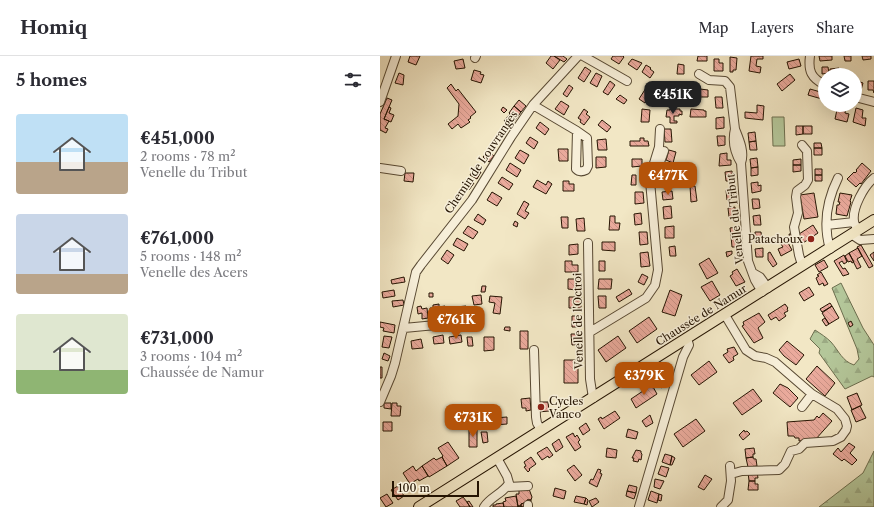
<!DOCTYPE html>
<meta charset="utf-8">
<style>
:root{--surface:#fff;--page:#f7f7f7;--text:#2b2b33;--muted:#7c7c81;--line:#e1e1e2;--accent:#b45309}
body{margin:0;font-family:"Libre Caslon Text",serif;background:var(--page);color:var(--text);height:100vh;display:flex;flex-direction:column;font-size:15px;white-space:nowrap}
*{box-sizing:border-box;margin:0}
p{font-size:13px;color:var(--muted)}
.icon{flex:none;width:22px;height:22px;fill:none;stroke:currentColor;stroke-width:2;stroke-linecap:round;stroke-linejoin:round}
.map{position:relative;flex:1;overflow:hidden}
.side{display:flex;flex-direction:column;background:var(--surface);width:380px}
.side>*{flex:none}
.buttons{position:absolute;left:438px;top:12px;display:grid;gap:8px}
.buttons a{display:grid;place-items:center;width:44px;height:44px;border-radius:50%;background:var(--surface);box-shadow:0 4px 16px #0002;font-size:20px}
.scale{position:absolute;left:12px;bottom:10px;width:87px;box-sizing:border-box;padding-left:4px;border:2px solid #251402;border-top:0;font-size:11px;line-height:14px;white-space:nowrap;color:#251402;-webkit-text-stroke:3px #f7efd9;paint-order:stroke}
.price{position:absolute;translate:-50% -34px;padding:0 9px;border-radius:8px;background:var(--accent);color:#fff;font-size:13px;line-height:26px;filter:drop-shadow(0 1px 2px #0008)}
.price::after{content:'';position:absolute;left:50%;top:24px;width:12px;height:9px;margin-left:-6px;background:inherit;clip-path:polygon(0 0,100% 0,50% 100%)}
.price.on{background:#222;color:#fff}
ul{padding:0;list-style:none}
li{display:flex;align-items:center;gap:12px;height:100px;padding:0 16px}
li span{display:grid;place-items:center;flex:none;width:112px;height:80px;border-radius:4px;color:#555}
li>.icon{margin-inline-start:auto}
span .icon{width:48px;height:48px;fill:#fffc;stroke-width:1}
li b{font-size:17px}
h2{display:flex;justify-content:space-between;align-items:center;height:48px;padding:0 16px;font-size:17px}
header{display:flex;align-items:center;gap:24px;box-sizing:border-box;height:56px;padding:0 20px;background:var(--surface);border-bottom:1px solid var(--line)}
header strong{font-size:19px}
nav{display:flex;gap:22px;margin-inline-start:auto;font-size:14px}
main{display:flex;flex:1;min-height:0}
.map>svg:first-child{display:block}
</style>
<header>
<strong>Homiq</strong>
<nav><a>Map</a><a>Layers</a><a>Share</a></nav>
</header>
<main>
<section class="side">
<h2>5 homes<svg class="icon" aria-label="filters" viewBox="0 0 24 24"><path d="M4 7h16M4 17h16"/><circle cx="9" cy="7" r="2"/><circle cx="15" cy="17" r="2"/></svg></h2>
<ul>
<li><span style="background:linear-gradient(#bfe0f5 60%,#b9a48a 0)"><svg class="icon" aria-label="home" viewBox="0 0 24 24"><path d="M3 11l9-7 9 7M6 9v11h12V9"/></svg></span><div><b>€451,000</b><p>2 rooms · 78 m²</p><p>Venelle du Tribut</p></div></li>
<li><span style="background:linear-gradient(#c9d6e8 75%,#b9a48a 0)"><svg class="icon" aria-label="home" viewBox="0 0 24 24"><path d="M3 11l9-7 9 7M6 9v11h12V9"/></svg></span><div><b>€761,000</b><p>5 rooms · 148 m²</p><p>Venelle des Acers</p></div></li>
<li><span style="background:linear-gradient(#dfe7d0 70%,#8fb573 0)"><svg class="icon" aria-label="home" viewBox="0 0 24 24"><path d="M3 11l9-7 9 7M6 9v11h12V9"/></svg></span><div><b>€731,000</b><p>3 rooms · 104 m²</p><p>Chaussée de Namur</p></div></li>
</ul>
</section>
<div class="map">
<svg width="494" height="451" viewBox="0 0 494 451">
<defs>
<pattern id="forest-firs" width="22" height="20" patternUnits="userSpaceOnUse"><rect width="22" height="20" fill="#b4c79a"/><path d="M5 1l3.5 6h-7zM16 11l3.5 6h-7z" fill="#9baa83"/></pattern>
<pattern id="building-back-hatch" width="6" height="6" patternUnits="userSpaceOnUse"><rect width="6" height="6" fill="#eaaa9c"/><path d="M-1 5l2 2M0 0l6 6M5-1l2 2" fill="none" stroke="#c99185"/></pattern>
</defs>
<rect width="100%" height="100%" fill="#f2e7c5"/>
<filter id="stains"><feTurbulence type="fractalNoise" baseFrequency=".005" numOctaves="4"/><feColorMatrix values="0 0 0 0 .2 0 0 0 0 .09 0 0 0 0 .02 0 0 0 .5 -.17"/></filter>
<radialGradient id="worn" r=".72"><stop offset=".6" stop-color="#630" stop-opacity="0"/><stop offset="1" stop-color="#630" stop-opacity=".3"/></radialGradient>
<path fill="#b4c79a" stroke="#6c6e4e" d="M392,61H404L405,90H393Z"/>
<path fill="url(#forest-firs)" stroke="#6c6e4e" d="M461,227L483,272L494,289V321L492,320L465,333L439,297L440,293L430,283L435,274C441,278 446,281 451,286C459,295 462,305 474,309L479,303L477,293L452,232Z
M494,395V451H439L483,417Z"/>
<path fill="url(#building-back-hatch)" stroke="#251402" d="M30,0H40L36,9L28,6Z
M171,0H174L180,4L173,13L166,7Z
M174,0H183L187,3L184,6Z
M233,0H243L244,1L239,8L231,3Z
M318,0H327V5H317Z
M371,0H383V3H377L376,10L381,11L380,17L369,15Z
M439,0H452V4L440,5Z
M464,0H471V5H465Z
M482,0H491V3L483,4Z
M350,1L357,2L356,14H353V16H350Z
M83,3L85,12L76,13L74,5Z
M252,3L262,7L257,14L248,8Z
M334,3H339V7H343V15H334Z
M419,3L421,10L409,13L407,6Z
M298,8L304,9V18H297Z
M266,9L271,12L270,13L274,16L270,22L262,16Z
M205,11L211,15L204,26L198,22Z
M442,11H448L449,17L442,18Z
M459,12V19H450V13Z
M94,14L101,16L100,18L104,19L101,27L91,24Z
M19,17L24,19L23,29L15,27Z
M216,17L222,20L217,31L210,27Z
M410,18L415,24L402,35L397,28Z
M475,24L483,27L481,34L475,32Z
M230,25L235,29L228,39L223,36Z
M488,25H494V37L493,34H488Z
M71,28L76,35L78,33L96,56L90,61L91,62L88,64L90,66L81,72L78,68L72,73L68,68L78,60L79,48L67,32Z
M189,29L193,32L187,41L183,38Z
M266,32L272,35L265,47L259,43Z
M291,32H300L301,39H291Z
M320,33L328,34V41H319Z
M430,33L444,37L442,43L428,39Z
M240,39L247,44L244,48L236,43Z
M335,41H342L343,52H336Z
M7,42L12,44L4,63L9,65L5,72L8,73L6,77L0,74V58Z
M139,44L146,50L141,56L134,50Z
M181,45L189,50L184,59L175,53Z
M377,49L384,50L383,64L365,62V56L377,57Z
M458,49H466L465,57L469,58L467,66L455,63Z
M134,50L141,56L136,63L129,57Z
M9,51L11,52L9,57L14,59L11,66L4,63Z
M123,51L127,54L124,57L121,54Z
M476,52L483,54L482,62H486L485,70L473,66Z
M204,53L208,56L206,58L210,61L204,69L200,66L201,64L198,62Z
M262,53L270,54L269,66H261Z
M290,53H300V55H302V59L299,58V60H294V65H297V67H290V61H286L287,54H290Z
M311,53L324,54V55H326V61H310Z
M130,58L136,63L130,70L124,65Z
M344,61V72L336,73V62Z
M222,64L231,71L227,76L218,69Z
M160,66L169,73L165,79L156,72Z
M416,70H423V78L416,79Z
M423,70H432V78H423Z
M284,73H291L292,86H285Z
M375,76L376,85L369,86L368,77Z
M337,80H345V89L338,90Z
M150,81L158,86L154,93L146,87Z
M260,82H264V85H268L269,90H250V85H260Z
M226,83L227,94H218L217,84Z
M376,85L377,94H370L369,86Z
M434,87H441L442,92H434Z
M434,92H442V99H434Z
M178,93H188V105H179Z
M140,94L149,99L144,108L135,102Z
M289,94L296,96L293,107L286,104Z
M108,95L114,100L109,106L103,101Z
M347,97V104H351V109L339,110L340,98Z
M216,101H226V111L216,112Z
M377,102L378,111L371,112L370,103Z
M252,103H262V110L252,111Z
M421,103V109H413V104Z
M130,107L141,114L137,121L126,114Z
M482,107L491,115L481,128L480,127L476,131L467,123L474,116L475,117L477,115L476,114Z
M413,109H421V115L413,116Z
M378,111V119L371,120V112Z
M94,112L101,116L97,123L90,119Z
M435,113H442V119H435Z
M295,114L296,123L287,124L286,115Z
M352,115L353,125H346L345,116Z
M25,117H34L33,126L24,125Z
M252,119H256V129H251Z
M435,119H442V125H435Z
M122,121L133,128L129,134L118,127Z
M87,122L94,127L89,134L83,129Z
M157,124L166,129L168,125L172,128L166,138L153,131Z
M183,125H189V128H194V135H183Z
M378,126V130L381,129V135L372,137L371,127Z
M310,130H315L317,145L311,146Z
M346,134H354L353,143L347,144Z
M292,135L293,143L283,144L282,136Z
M112,136L122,142L117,150L107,144Z
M255,136H263L264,147L255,148Z
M434,137L438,161L424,163L420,139Z
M460,137L472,139L470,145L471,146L467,160L456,158L457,149H459L460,146H458Z
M372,143H379L380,152L373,153Z
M144,145L149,148L145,155L149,157L145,163L137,158Z
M291,150L292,162L284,163L283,151Z
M355,151V161H349L348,152Z
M261,157L262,168L255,169L254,158Z
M98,158L106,164L103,169L94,164Z
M380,159L381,169H374L373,160Z
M230,160H235V167H240L239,174H229Z
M181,161H188V172H182Z
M204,162L205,175H197L196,163Z
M135,165L138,167L137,171L133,169Z
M433,169L438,177L420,189L419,178Z
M88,170L98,176L93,183L83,177Z
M294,170V182H285V171Z
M357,171L358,180H351L350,172Z
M259,176H267L268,188L260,189Z
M375,176H381L382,185L375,186Z
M409,178H412L414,186L411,187Z
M351,180H358V191H352Z
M77,182L88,188L84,195L73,189Z
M407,185L412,194L401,200L398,193L403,191L401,188Z
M222,186H235V195L222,194Z
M198,188V198L189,199V189Z
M481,189L493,210L489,212L477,191Z
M295,190L296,200H290L289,191Z
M383,192V201H376L375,193Z
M478,192L482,200L477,203L481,211L477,213L469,197Z
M67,194L74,199L68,208L61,203Z
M352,195V198L347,201L346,196Z
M268,196L270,210L261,211L260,197Z
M390,196L397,208L393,211L388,204V197Z
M494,196V205L490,199Z
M469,197L474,206L472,207L471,205L468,206L465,200Z
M464,199L467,206L464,208L462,205L459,207L463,213L465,212L469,218L463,220L454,205Z
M329,202L338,217L327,223L319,208Z
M444,204L448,211L439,216L435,209Z
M185,205H192V209H198V216H185Z
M219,205H225V215H219Z
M357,213L365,226L356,230L350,220L353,218L352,216Z
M441,216L448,228L444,230L443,227L439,229L436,222L439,220L437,219Z
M262,218L268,221L264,229L258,226Z
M24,221L25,226L12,228L11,224Z
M188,223H201V229H196V234L188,233Z
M219,223H232L231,233H218Z
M332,225L340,239L330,245L321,231Z
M102,230H106L105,236H101Z
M429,231L434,239L424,245L419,237Z
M249,233L252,238L239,246L236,241Z
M14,234L15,240L3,242L2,236Z
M290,234L302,239L295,260L282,256Z
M49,237H53V241H49Z
M101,239L102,248L94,249L92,240Z
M110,240L122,241L120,258L113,257L115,247L109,246Z
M218,240H226V252H219Z
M189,241H201V252H189Z
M23,244L24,249L13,251L12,245Z
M450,247L452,250L442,256L440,253Z
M59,248V251L53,252V249Z
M405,248L408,252L407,253L408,255L404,257L406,260L399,265L396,261L391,264L388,259Z
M41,250L42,253L47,252L48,262L42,263V257L38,258L37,251Z
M65,250L66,257L53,259V252Z
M86,250L87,258L76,259V251Z
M452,250L459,262L449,268L442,257Z
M50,252H53V259H51Z
M379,257L385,266L378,272L383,282L374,287L362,270L364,269L363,266Z
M192,260H201V271H192Z
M269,261L277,273L257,287L249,275Z
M445,262L449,268L446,270L442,264Z
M471,265L473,269L470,271L468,267Z
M0,266L15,269L14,277L3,275L4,272L0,271Z
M125,271H130V275L124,274Z
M140,275H148V293H140Z
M191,278H201L202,288L192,289Z
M63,279L64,287L54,288L53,281Z
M81,279L82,286L70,288L69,281Z
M4,280L12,281L9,292L2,291Z
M238,280L246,292L226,306L218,294Z
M87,281H92L93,290H88Z
M104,281H114V294L104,295Z
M41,283L43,292L32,293L31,285Z
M407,285L424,299L416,309L404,300L399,294Z
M354,291L358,298L353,301L354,304L349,307L343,299L348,296L347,293Z
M4,297L10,300L8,305L2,303Z
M184,304H198V327H184Z
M329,305L337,316L319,329L311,319Z
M437,310L455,327L445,340L426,323Z
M0,311H2V322H0Z
M283,318L287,324L285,325L287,328L281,332L274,321L278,319L279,321Z
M400,328L408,332L418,342L410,351L393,337Z
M272,329L277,338L256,352L251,343Z
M373,333L382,345L362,359L353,347Z
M477,337L482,349L472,354L467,341Z
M150,342L151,354L146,355V352H142L141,343Z
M158,346H168L169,355L158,356Z
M4,347H11V353L4,352Z
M12,347H17V350H21L20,360H11Z
M480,350L486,362L476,366L471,354Z
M235,355L240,362L224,373L218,363L221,361L222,363Z
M443,357L452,365L435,384L419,385V382H415L414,380H408L407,366L434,364L437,360L439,362Z
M270,359L273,367L266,371L262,365Z
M127,361V368L114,369V362Z
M316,363L325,375L303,391L294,378Z
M3,366H12V375H3Z
M206,367L210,374L203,379L199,372Z
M89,373H97V391H89Z
M248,373L258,376L256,383L246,381Z
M364,374L365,376L367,375L370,378L363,384L359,379Z
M101,376H107L108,386L103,387Z
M193,377L195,381L197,379L200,384L198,386L201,391L195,395L186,381Z
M179,383L183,391L176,396L172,388Z
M68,386L79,402L67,410L62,401L63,400L58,392Z
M469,387L475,391L470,397L477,404L472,409L464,403L462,405L453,398L458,392L461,396Z
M167,391L173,399L169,402L168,400L162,404L157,397Z
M227,392L237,394L236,402L226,401Z
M374,392L375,398H373V401L366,402L365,393Z
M256,394L261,395V397L262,398L261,404L259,403L258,406L253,405L254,402H252Z
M285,398L292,400L290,409L282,406Z
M292,400L295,402L292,409H290Z
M62,401L67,410L49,421L42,410L54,402L56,404Z
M151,401L156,408L149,413L150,414L148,416L144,411L146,410L144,406Z
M373,401L374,403H376L377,410L368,411L366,402Z
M194,409L202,419L195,425L187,414Z
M33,410L36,415L42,410L48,420L39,425L38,423L30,428L23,417Z
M281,410L289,412L286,421L278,418Z
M218,413L221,414L220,417L222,418L217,431L209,427L211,423L213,424Z
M368,416H377L378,422H375V425H369Z
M325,419L332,423L324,434L318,431Z
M275,423L284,425L280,433L274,431Z
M369,425H375V428H378V434H368Z
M249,429L257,431L256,437L247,435Z
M18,430L24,440L18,444L11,434Z
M175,432L186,435L184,443L173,440Z
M149,433L152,441L151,444H147V446L141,448V450H138L136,438H139V434Z
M247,435L256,437L254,443L246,440Z
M271,435L279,438L277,447L268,444Z
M7,438L13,447L6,451L0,442Z
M279,438L282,439L281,445L278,444Z
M136,440L138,451H124L123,446L126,445L125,442Z
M196,440L206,442L204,448L194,446Z
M83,441L87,446L90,451H80L76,445Z
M206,442L208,444L207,449L204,448Z
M216,442L219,446L212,451L209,445Z
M147,444H151V447L145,450L138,451V450H141V448L147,446Z
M89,445L93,451H90L87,446Z
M123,447L124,451H113V449H116V448Z"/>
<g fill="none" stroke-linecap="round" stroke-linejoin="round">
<defs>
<path id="minor" d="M203,0L247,25
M430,0C428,15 431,22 445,29
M95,2L96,0
M319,18L329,24L345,25L350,31L355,73C352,85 355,97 361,107
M475,41L494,46
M0,46L16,0
M153,49L197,75L196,113C199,116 202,116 206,114L208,110L207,82L197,75
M355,73C359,83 365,96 361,107L368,205L375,224L382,236
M422,89L427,95L428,124L425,129L417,135L416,141L418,157L414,171L419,199L422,209
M0,112L21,115
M275,120L284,95
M447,169L474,166
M478,174C477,172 474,168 474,165C472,152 484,130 494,122
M471,178L480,184L494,183
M208,187L210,323L213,342
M450,193C443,169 447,144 458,122
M373,217L380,221L388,232
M345,259L366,294L375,300L386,302L395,306L432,338L457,353L465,363L467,370L466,374L461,381L453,385L425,387L419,393L411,395L405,408L399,414L362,415L351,418
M24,272L98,265
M210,276L266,242L275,229L278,214L270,125L271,117L279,91L280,73
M154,294L156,361L157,367L161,374
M0,346L11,320L15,307L36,216L41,209L92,144L131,81L153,49L198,0
M422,351L432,338
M127,431L148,430
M148,449V451
M104,451C110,441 124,437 129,427L127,420L117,402
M259,451L303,301L309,289L307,282
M341,451L348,444L351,425L350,410"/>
<path id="major" d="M39,451L494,164"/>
</defs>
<use href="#minor" stroke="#584933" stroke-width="10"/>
<use href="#major" stroke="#251402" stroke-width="12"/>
<use href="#minor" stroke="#f7efd9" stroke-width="8"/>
<use href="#major" stroke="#f2e7c5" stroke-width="10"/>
</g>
<g fill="#8f2418" stroke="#f7efd9" stroke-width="1.5">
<circle cx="431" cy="183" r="4"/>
<circle cx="161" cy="351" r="4"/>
</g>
<g text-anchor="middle" stroke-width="3" stroke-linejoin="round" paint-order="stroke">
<g font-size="11" fill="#251402" stroke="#f7efd9">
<text transform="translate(101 106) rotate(-56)" y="4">Chemin de Louvranges</text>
<text transform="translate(355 163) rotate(-96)" y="4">Venelle du Tribut</text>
<text transform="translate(321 259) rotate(-32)" y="4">Chaussée de Namur</text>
<text transform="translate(198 265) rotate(-91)" y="4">Venelle de l'Octroi</text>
</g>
<g font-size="11" fill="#251402" stroke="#f7efd9" text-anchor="end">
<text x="423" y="187">Patachoux</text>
<text x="169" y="349" text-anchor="start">Cycles<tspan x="169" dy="13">Vanco</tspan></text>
</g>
</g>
<rect width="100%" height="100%" filter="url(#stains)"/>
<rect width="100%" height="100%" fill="url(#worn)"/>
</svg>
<div class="buttons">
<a><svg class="icon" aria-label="layers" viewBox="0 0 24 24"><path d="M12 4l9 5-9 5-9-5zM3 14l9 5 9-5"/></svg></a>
</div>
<div class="scale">100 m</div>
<b class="price on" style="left:293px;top:59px">€451K</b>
<b class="price" style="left:288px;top:140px">€477K</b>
<b class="price" style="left:76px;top:284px">€761K</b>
<b class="price" style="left:264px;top:340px">€379K</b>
<b class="price" style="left:93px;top:382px">€731K</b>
</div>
</main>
